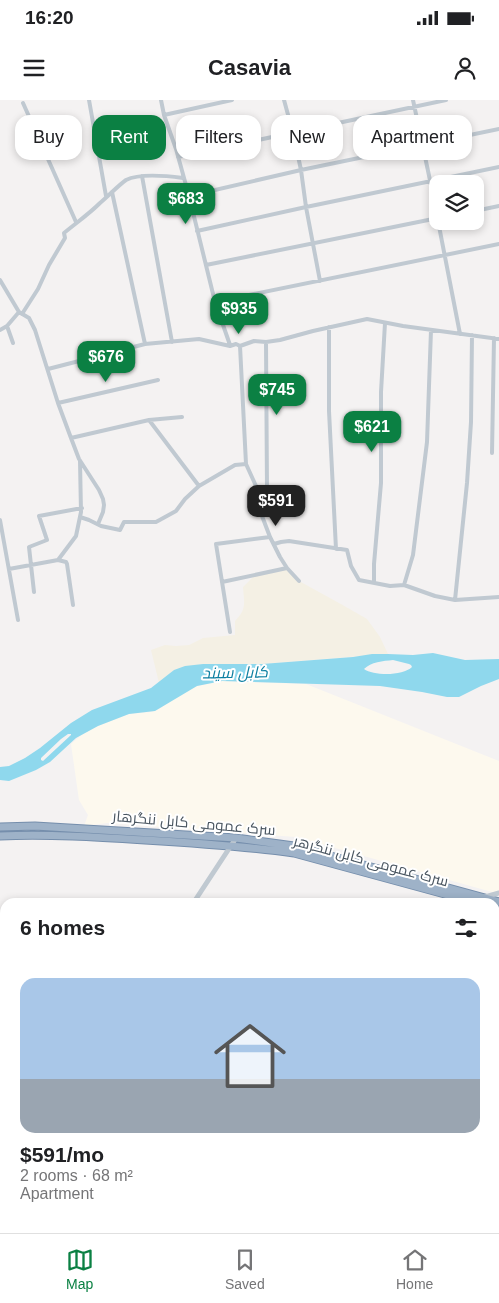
<!DOCTYPE html>
<meta charset="utf-8">
<style>
:root{--surface:#fff;--page:#f6f6f6;--text:#202124;--muted:#757577;--line:#e0e0e0;--accent:#0b8043}
body{margin:0;font-family:Helvetica,Cairo,sans-serif;background:var(--page);color:var(--text);height:100vh;display:flex;flex-direction:column;font-size:19px;white-space:nowrap}
*{box-sizing:border-box;margin:0}
p{font-size:16px;color:var(--muted)}
.icon{flex:none;width:28px;height:28px;fill:none;stroke:currentColor;stroke-width:2;stroke-linecap:round;stroke-linejoin:round}
.map{position:relative;flex:1;overflow:hidden}
.drawer{position:absolute;left:0px;top:798px;width:500px;height:336px;display:flex;flex-direction:column;background:var(--surface);border-radius:15px 15px 0 0;box-shadow:0 2px 8px #0003}
.drawer>*{flex:none}
.banner{position:absolute;left:15px;top:15px;width:470px;height:45px;display:flex;gap:10px}
.controls{position:absolute;left:429px;top:75px;display:grid;gap:10px}
.controls a{display:grid;place-items:center;width:55px;height:55px;border-radius:10px;background:var(--surface);box-shadow:0 2px 8px #0003;font-size:25px}
.price{position:absolute;translate:-50% -42px;padding:0 11px;border-radius:10px;background:var(--accent);color:#fff;font-size:16px;line-height:32px;filter:drop-shadow(0 1px 2px #0008)}
.price::after{content:'';position:absolute;left:50%;top:30px;width:15px;height:11px;margin-left:-8px;background:inherit;clip-path:polygon(0 0,100% 0,50% 100%)}
.price.on{background:#222;color:#fff}
ul{padding:0;list-style:none}
li{display:grid;align-content:center;gap:10px;height:265px;padding:0 20px}
li span{display:grid;place-items:center;height:155px;border-radius:15px;color:#555}
li>.icon{margin-inline-start:auto}
span .icon{width:90px;height:90px;fill:#fffc;stroke-width:1}
li b{font-size:21px}
h2{display:flex;justify-content:space-between;align-items:center;height:60px;padding:0 20px;font-size:21px}
.pill{padding:0 18px;border-radius:15px;background:var(--surface);box-shadow:0 2px 8px #0003;font-size:18px;line-height:45px}
.pill.on{background:var(--accent);color:#fff}
.status{display:flex;justify-content:space-between;align-items:center;height:35px;padding:0 25px;background:var(--surface);direction:ltr}
.status svg{height:14px;fill:currentColor}
header{display:flex;justify-content:space-between;align-items:center;height:65px;padding:0 20px;background:var(--surface);font-size:22px;font-weight:600}
.menu{display:flex;justify-content:space-around;align-items:center;height:70px;border-top:1px solid var(--line);background:var(--surface);font-size:14px;color:var(--muted)}
.menu a{display:grid;justify-items:center;gap:2px}
.menu .on{color:var(--accent)}
.map>svg:first-child{display:block}
</style>
<div class="status"><b>16:20</b><svg viewBox="0 0 49 12"><path d="M0 12V9h3v3zM5 12V6h3v6zM10 12V3h3v9zM15 12V0h3v12zM26 1h20v11H26zM47 4h2v5h-2z"/></svg></div>
<header><svg class="icon" aria-label="menu" viewBox="0 0 24 24"><path d="M4 6h16M4 12h16M4 18h16"/></svg>Casavia<svg class="icon" aria-label="person" viewBox="0 0 24 24"><circle cx="12" cy="8" r="4"/><path d="M4 21q1-7 8-7t8 7"/></svg></header>
<div class="map">
<svg width="499" height="1133" viewBox="0 0 499 1133">
<rect width="100%" height="100%" fill="#f4f2f2"/>
<path fill="#fdf9ee" d="M222,581L306,584L499,661V794L296,737L107,723L84,726L88,715L79,700L71,644L84,633L98,626L129,614L151,612L159,609L181,594L197,586Z"/>
<path fill="#f4f0e4" d="M287,468L299,481L339,503L367,519L380,537L388,554L262,564H203L174,570L159,583L151,550L165,545L176,546L189,545L203,538L235,535V521C247,509 244,503 243,487L253,477Z"/>
<path fill="#8fd8ed" fill-rule="evenodd" d="M433,553L465,560L499,559V579L481,586L459,597H447L422,592L380,586L222,581L197,586L155,611L129,614L98,626L76,638L50,662L36,670L9,681L0,680V667L9,666L25,658L40,648L71,623L92,610L151,588L174,570L185,566L203,564H262L353,557L372,554H388L413,555ZM393,560L409,564L411,565L412,567C403,576 374,576 364,569C371,562 383,561 393,560ZM68,634H71V635L43,661L41,660V658L61,639Z"/>
<g fill="none" stroke-linecap="round" stroke-linejoin="round">
<defs>
<path id="trunk" d="M0,727L35,726L236,738L294,746L499,802
M0,736C48,734 97,737 145,740C195,743 244,746 294,753L474,802
M495,808L499,810"/>
</defs>
<use href="#trunk" stroke="#758eac" stroke-width="9"/>
<path stroke="#c0c9d1" stroke-width="4" d="M89,0L106,96
M161,0L164,15L176,49L189,96L215,202L230,245
M284,0L293,33L301,70L306,107L320,181
M413,0L438,118
M23,3L76,122
M164,15L232,0
M178,57L446,0
M142,76L172,242
M112,92L145,244
M189,96L301,70L499,29
M475,111L499,106
M438,121L460,234
M197,131L306,107L499,67
M206,165L438,118
M0,180L19,212L29,218L35,230L58,303L71,338L79,359L99,390L103,399L104,405L103,412L98,424
M215,202L499,144
M22,214L38,189L49,165L65,138L64,133C76,123 89,114 100,103C106,98 120,84 126,80C140,73 168,76 183,78
M7,226L13,243
M329,227V311L336,449
M0,230L7,226L19,212
M266,242L267,390
M240,246L246,364L256,386L262,416L270,437L280,457L287,468L299,481
M48,269L145,244L199,239L230,246L236,244L240,246L254,241L266,242L280,240L313,231L367,219L403,226L499,239
M58,303L158,280
M149,320L199,386
M71,338L149,320L182,317
M492,353L494,238
M80,417L89,420L101,426L120,430L124,422H156L176,411L185,399L199,386L235,365L246,364
M0,420L18,520
M274,444L281,442L289,441L347,450L351,466L359,480L390,486L404,485L435,496L455,500L499,497
M58,460L76,436L81,412L80,361
M9,469L58,460L66,462L67,464L73,505
M222,482L287,468
M374,483V464L381,383V292L385,223
M404,485L413,455L427,342L431,230
M34,492L29,447L47,440L39,416L82,408
M455,500L467,383L471,322L472,235
M230,532L216,444L270,437"/>
<path stroke="#c0c9d1" stroke-width="5" d="M485,797L499,793
M194,802L236,738
M64,1133L65,1129"/>
<use href="#trunk" stroke="#9eb2c8" stroke-width="7"/>
</g>
<g text-anchor="middle" stroke-width="4" stroke-linejoin="round" paint-order="stroke">
<g font-size="15" fill="#495560" stroke="#fff">
<text transform="translate(194 723) rotate(5)" y="5">سرک عمومی کابل ننگرهار</text>
<text transform="translate(371 761) rotate(15)" y="5">سرک عمومی کابل ننگرهر</text>
</g>
<g font-size="16" font-style="italic" fill="#0c7fa1" stroke="#fff">
<text transform="translate(235 572) rotate(-1)" y="6">کابل سيند</text>
</g>
</g>
</svg>
<div class="controls">
<a><svg class="icon" aria-label="layers" viewBox="0 0 24 24"><path d="M12 4l9 5-9 5-9-5zM3 14l9 5 9-5"/></svg></a>
</div>
<b class="price" style="left:186px;top:125px">$683</b>
<b class="price" style="left:239px;top:235px">$935</b>
<b class="price" style="left:106px;top:283px">$676</b>
<b class="price" style="left:277px;top:316px">$745</b>
<b class="price" style="left:372px;top:353px">$621</b>
<b class="price on" style="left:276px;top:427px">$591</b>
<div class="banner">
<a class="pill">Buy</a>
<a class="pill on">Rent</a>
<a class="pill">Filters</a>
<a class="pill">New</a>
<a class="pill">Apartment</a>
</div>
<section class="drawer">
<h2>6 homes<svg class="icon" aria-label="filters" viewBox="0 0 24 24"><path d="M4 7h16M4 17h16"/><circle cx="9" cy="7" r="2"/><circle cx="15" cy="17" r="2"/></svg></h2>
<ul>
<li><span style="background:linear-gradient(#a9c7e8 65%,#9aa5b1 0)"><svg class="icon" aria-label="home" viewBox="0 0 24 24"><path d="M3 11l9-7 9 7M6 9v11h12V9"/></svg></span><div><b>$591/mo</b><p>2 rooms · 68 m²</p><p>Apartment</p></div></li>
</ul>
</section>
</div>
<nav class="menu">
<a class="on"><svg class="icon" aria-label="map" viewBox="0 0 24 24"><path d="M3 6l6-2 6 2 6-2v14l-6 2-6-2-6 2zM9 4v14M15 6v14"/></svg>Map</a>
<a><svg class="icon" aria-label="saved" viewBox="0 0 24 24"><path d="M7 4h10v16l-5-4-5 4z"/></svg>Saved</a>
<a><svg class="icon" aria-label="home" viewBox="0 0 24 24"><path d="M3 11l9-7 9 7M6 9v11h12V9"/></svg>Home</a>
</nav>
